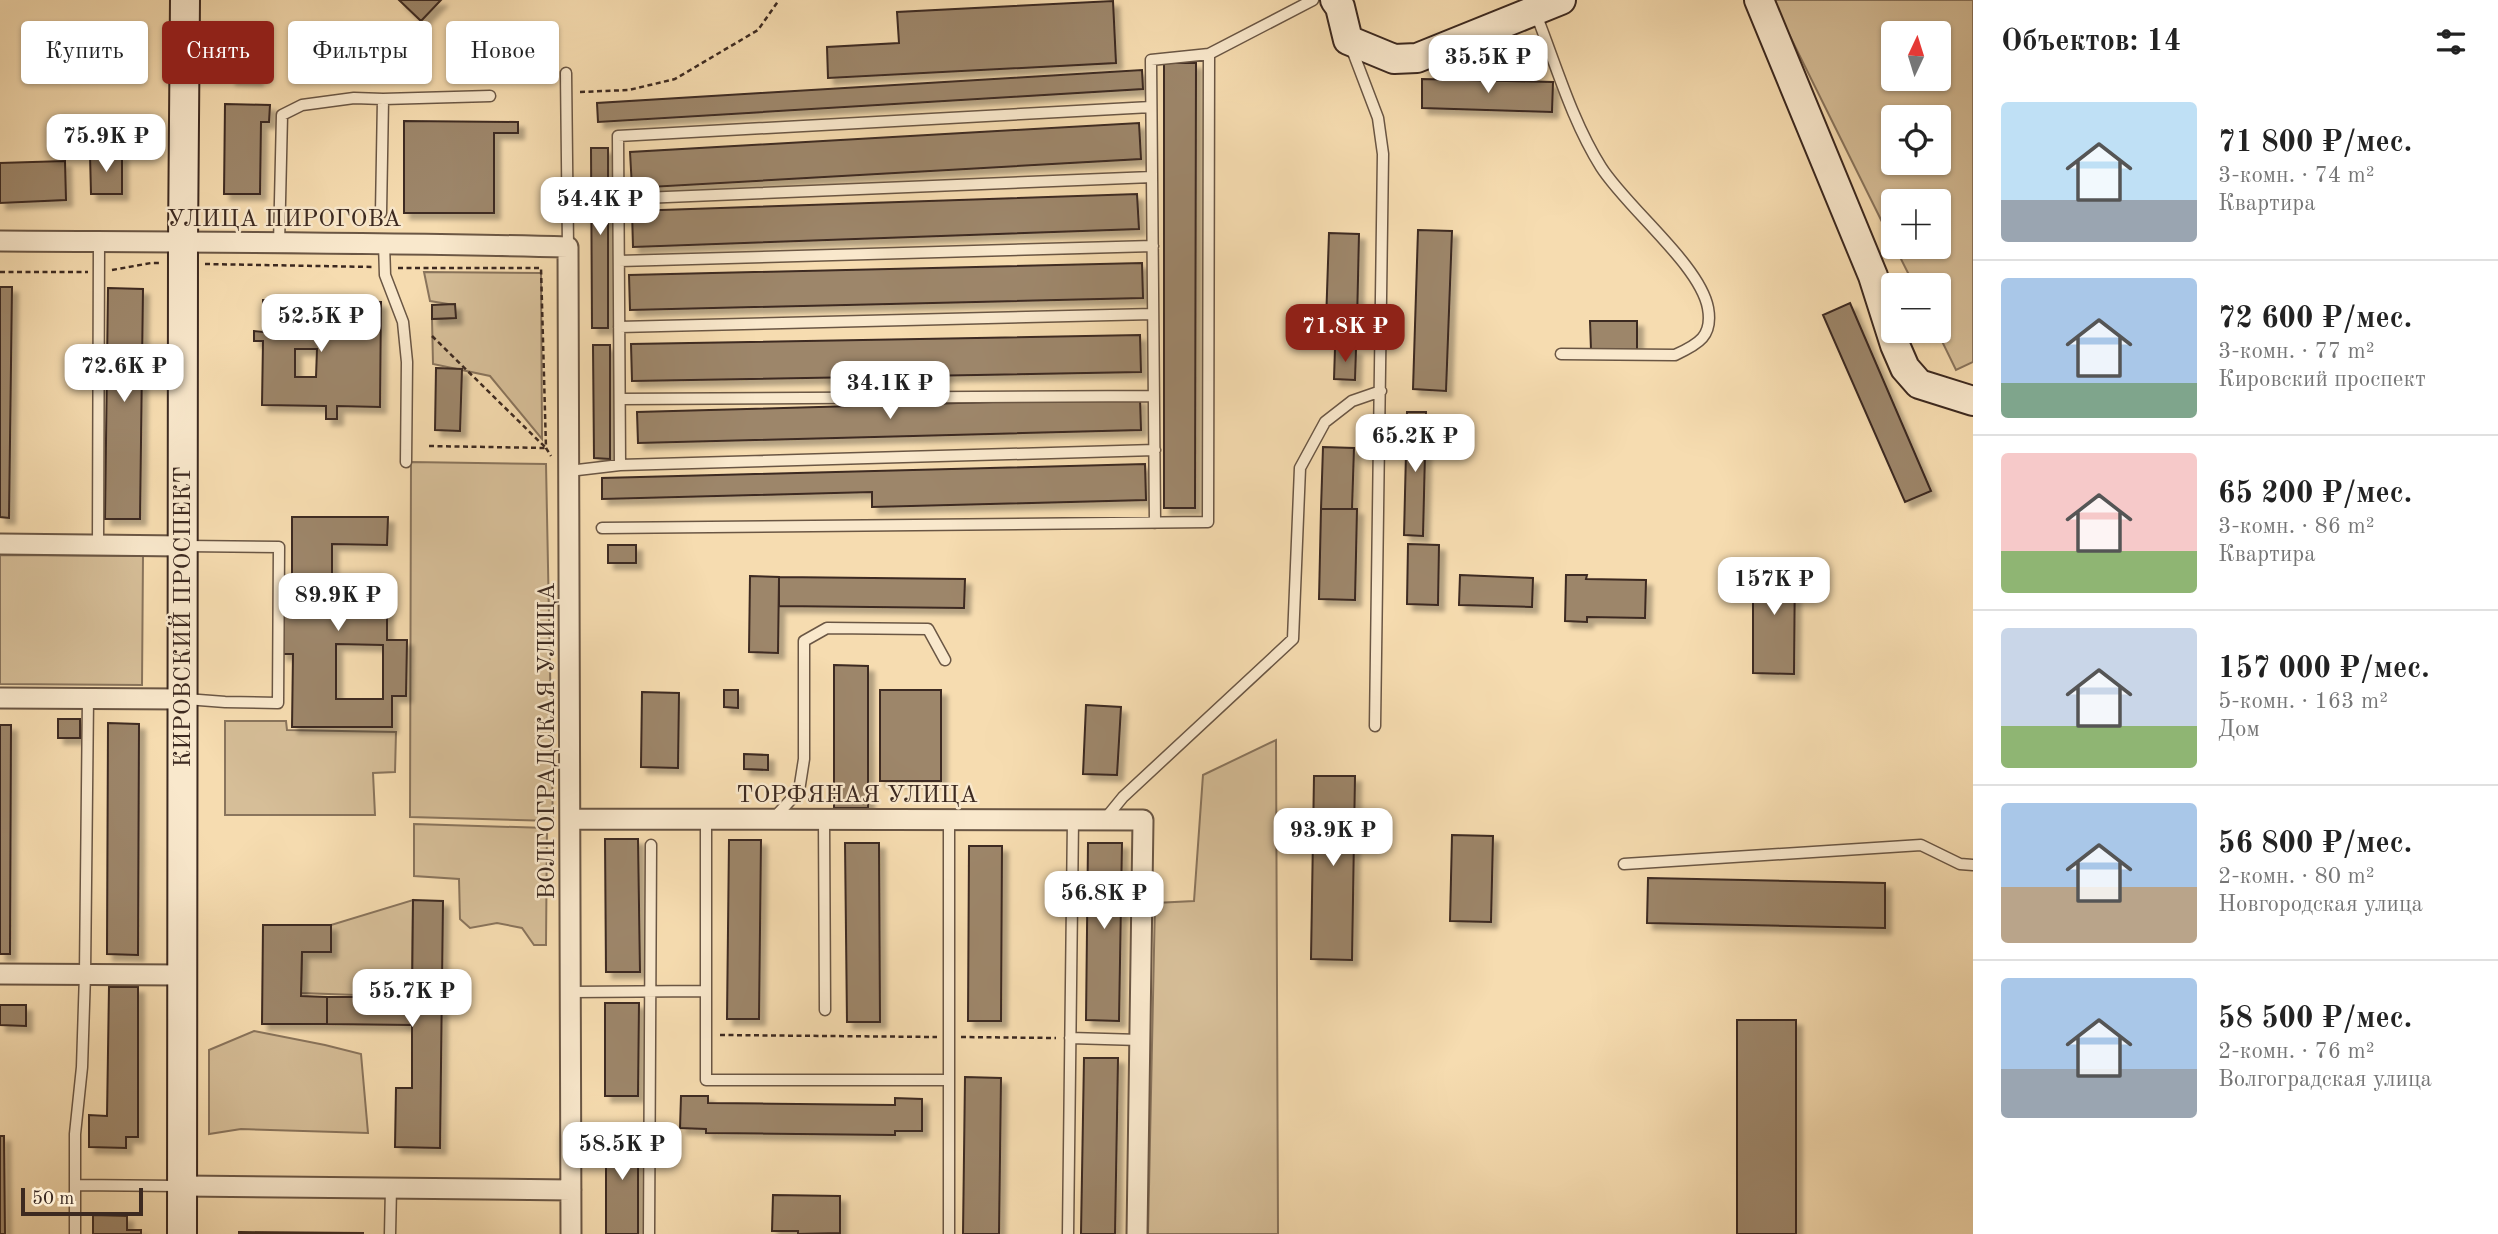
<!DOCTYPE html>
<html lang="ru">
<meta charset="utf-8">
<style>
:root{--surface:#fff;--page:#f6f6f6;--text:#222;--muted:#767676;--line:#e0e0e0;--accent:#8f2418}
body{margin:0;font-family:"Old Standard TT",serif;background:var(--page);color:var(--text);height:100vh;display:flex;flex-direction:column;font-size:26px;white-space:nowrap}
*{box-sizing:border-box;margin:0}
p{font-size:23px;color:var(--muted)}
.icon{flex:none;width:38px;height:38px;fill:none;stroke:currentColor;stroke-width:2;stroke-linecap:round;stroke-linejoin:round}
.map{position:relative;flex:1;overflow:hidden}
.details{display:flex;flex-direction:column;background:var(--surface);width:525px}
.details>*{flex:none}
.banner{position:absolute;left:21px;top:21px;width:665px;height:63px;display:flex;gap:14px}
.needle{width:46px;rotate:4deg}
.controls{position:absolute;left:1881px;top:21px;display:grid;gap:14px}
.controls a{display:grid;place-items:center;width:70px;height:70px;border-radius:7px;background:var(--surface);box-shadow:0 2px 5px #0004;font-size:35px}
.scale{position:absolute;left:21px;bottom:18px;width:122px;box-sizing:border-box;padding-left:7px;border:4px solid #3c2920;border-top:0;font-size:19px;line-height:24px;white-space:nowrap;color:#3c2920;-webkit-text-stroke:5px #f9e8cc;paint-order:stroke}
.price{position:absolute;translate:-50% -60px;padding:0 16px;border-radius:14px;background:#fff;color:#222;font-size:23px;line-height:46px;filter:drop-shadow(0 2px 4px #0008)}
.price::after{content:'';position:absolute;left:50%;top:42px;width:21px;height:16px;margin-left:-10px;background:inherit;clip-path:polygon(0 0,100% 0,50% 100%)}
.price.current{background:var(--accent);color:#fff}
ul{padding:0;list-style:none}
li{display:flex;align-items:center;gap:21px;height:175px;padding:0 28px}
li+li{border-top:2px solid var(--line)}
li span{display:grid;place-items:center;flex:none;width:196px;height:140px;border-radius:7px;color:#555}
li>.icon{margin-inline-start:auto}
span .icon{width:84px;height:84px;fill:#fffc;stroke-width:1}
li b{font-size:30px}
h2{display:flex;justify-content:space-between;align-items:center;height:84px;padding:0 28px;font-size:30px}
.pill{padding:0 24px;border-radius:7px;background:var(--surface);box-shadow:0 2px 5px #0004;font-size:24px;line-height:63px}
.pill.current{background:var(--accent);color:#fff}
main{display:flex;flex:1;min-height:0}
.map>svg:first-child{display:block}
</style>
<main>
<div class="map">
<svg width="1973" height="1234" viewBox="0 0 1973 1234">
<defs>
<filter id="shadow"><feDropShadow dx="6" dy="6" stdDeviation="2" flood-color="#0004"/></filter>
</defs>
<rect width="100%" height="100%" fill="#f6dcb0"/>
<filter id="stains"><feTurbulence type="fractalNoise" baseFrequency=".00286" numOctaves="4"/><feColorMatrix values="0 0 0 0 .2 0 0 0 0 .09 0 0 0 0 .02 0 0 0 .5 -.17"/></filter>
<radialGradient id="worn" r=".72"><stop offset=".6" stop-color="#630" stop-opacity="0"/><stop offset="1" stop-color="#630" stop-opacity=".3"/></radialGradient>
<path fill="#d6be98" stroke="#89745c" stroke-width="2" fill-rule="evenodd" d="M1772,0H1973V362L1956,370L1937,331H1939V285H1914L1895,247H1939V201H1894L1893,244ZM1894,33H1939V79H1894ZM1894,117H1939V163H1894Z
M424,272L541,273L542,439L490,376L433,364L432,319L455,318V305L430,301Z
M411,462L546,464L553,821L410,817Z
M0,555L143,556L142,685L0,684Z
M225,721H286L287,730L396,732L395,772L373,773L375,815H225Z
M1276,740L1278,1234H1148L1155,903L1194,901L1203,775Z
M414,824L547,828L546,945H534L522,928L497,923L470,928L460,919L459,879L414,876Z
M413,900L412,997L301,993L302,952H331V925Z
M254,1031L325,1045L361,1054L368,1133L241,1129L209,1134V1050Z"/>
<path fill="#9d866b" stroke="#3c2920" stroke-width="2" fill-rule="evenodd" filter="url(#shadow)" d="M399,0H441L421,21Z
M1113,1L1116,63L828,78L827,47L899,43L897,12Z
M231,42L258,43L257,80L230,79Z
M1164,63H1196L1195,508H1164Z
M1142,70L1143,89L598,122L597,103Z
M1422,79L1553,82L1552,112L1422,108Z
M225,104L270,105L269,122H261L260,194H224Z
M404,121L518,122V133H494V213H404Z
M1139,123L1141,159L632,188L630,152Z
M591,148H608V328H592Z
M90,154H122V194H91Z
M65,161L66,200L0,203V163Z
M1137,194L1139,229L633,247L632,211Z
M1418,230L1452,231L1446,391L1413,389Z
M1329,233L1359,234L1357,323L1326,322Z
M1142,263L1143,298L630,310L629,275Z
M0,287H12L9,518L0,517Z
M108,288L143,289L140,519H105Z
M263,300L381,302L380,407L337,406V419H326V406L262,405L263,341H254V331L263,332ZM295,349H317L316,377H295Z
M1850,303L1931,491L1905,502L1823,315Z
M455,304L456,318L432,319V305Z
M1590,321H1637V350H1591Z
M1140,335L1141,372L632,381L631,344Z
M593,345H610V459L594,458Z
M1335,348L1356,349L1355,380L1334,379Z
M436,368L462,369L460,431L435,430Z
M1140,398L1141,430L638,443L637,412Z
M1407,412H1426L1423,536L1404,535Z
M1323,447L1354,448L1352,509H1321Z
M1145,464L1146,500L872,507V492L602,499V478Z
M1321,509H1357L1355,600L1319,599Z
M292,517H388L387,545L332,544V601H387V640H407L406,696H392V727H292L293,654H281L282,592L292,593ZM336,644L383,645V699H336Z
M1408,544L1439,545L1438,605L1407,604Z
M608,545H636V563H608Z
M1753,560L1795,561L1794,674L1753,673Z
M1460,575L1533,578L1532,607L1459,605Z
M1566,575H1587L1586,579L1646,580L1645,618L1587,617V622L1565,621Z
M750,576L779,577L778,653L749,652Z
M779,577L965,579L964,608L779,606Z
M834,665L868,666V808H834Z
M724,690H738V708L724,707Z
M880,690H941V781H880Z
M642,692L679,693L678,768L641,767Z
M1086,705L1121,707L1117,775L1083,774Z
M58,719H80V738H58Z
M108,723L139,724L138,955L107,954Z
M0,725H11L10,954H0Z
M744,754L768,755V770L744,769Z
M1314,776H1355L1352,960L1311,959Z
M1452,835L1493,836L1491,922L1450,921Z
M605,839H638L640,972H606Z
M729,840H761L759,1019H727Z
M845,843H879L880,1022H847Z
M1088,843H1122L1119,1021L1086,1020Z
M969,846H1002L1001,1021H968Z
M1648,878L1885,883V928L1647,923Z
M413,900L443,901L440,1148L395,1147L396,1088H412V1025L327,1024V997H412Z
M263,925H331V952H302L301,996L327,997V1024H262Z
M109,987H138V1137H126V1148L89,1147V1115L107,1116Z
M605,1003H639L638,1096H605Z
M0,1005H26V1026L0,1025Z
M1737,1020H1796V1234H1737Z
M1084,1058H1118L1115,1234H1081Z
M965,1077L1001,1078L999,1234H963Z
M681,1096H708V1103L895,1105V1098L922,1099V1131H895V1135L706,1133V1129L680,1128Z
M606,1131H638V1234H606Z
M0,1136H4L5,1234H0Z
M773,1195L840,1196V1233L798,1234V1231H772Z
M93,1215L127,1216V1230H141V1234H93Z
M239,1232L363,1233V1234H239Z"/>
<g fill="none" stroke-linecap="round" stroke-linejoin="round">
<defs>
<path id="lane" d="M1536,14C1556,65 1572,121 1601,167C1627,208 1700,265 1708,308C1713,336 1699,344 1675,355L1561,354
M1351,47L1378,118L1383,154L1375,726
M566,73L568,247
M383,99L490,96
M618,199L1152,177
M384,243L385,275L403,322L407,362L406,462
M279,244L282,115L302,105L354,98L383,99L381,213
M619,261L1153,246
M619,327L1153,314
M620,399L1154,396
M620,465L618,136L1151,107
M569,471L620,465L1155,450
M1155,523L1151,60L1209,54
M602,528L1208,522L1209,54L1313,0
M98,545L99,242
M185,546L279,547L278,703L225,702L186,699
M949,818V1234
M706,819V1080H949
M773,819L799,791L804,759V641L827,628L928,629L945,660
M824,819L825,1010
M1105,819L1123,797L1293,639L1300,468L1325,422L1352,401L1381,391
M1624,864L1921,845L1960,864L1973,865
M571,992L706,991
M1070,1038L1140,1040
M75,1185L179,1186
M75,1234V1134L82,1067L85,974L88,698
M390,1234L391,1188
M649,1234L651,845
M1068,1234L1073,819"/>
<path id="street" d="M0,241C189,242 379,242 568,247L571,1234
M0,544L183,546
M0,698L182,699
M571,819L1143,820L1137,1234
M0,974L182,975
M183,1186L571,1190"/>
<path id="secondary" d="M1335,0L1340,7L1348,40L1394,59L1417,58L1561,0
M1759,0L1873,276L1895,345L1905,368L1919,384L1973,401
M182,1234L183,242L185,0"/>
</defs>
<use href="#lane" stroke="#6a5644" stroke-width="13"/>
<use href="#street" stroke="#6a5644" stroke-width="23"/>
<use href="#secondary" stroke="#3c2920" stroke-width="32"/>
<path stroke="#3c2920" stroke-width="2.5" stroke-dasharray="5 3.5" stroke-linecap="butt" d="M580,92L629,90L675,79L758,30L779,0
M205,264L374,267
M398,268H541L546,448L551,456
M112,270L151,263H160
M0,272H88
M432,336L546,448
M429,446L546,448
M720,1035L937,1037
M961,1037L1056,1038"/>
<use href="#lane" stroke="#f9e8cc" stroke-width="10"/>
<use href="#street" stroke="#f9e8cc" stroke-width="19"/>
<use href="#secondary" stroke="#f9e8cc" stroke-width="28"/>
</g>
<g text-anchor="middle" stroke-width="5" stroke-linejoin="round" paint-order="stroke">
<g font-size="24" fill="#3c2920" stroke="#f9e8cc">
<text x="284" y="226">УЛИЦА ПИРОГОВА</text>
<text transform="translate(182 617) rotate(-90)" y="8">КИРОВСКИЙ ПРОСПЕКТ</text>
<text transform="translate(546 741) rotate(-90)" y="8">ВОЛГОГРАДСКАЯ УЛИЦА</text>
<text x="857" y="802">ТОРФЯНАЯ УЛИЦА</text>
</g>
</g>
<rect width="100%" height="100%" filter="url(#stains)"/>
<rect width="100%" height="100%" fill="url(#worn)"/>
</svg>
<div class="controls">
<a><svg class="needle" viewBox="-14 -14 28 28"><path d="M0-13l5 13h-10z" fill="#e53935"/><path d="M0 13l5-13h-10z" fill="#767676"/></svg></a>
<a><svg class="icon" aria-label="locate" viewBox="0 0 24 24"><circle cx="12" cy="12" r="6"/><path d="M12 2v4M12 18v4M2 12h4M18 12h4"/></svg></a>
<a>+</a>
<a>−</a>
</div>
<div class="scale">50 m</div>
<b class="price" style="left:1488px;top:95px">35.5K ₽</b>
<b class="price" style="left:106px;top:174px">75.9K ₽</b>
<b class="price" style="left:600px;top:237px">54.4K ₽</b>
<b class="price" style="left:321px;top:354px">52.5K ₽</b>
<b class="price current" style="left:1345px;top:364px">71.8K ₽</b>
<b class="price" style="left:124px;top:404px">72.6K ₽</b>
<b class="price" style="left:890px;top:421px">34.1K ₽</b>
<b class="price" style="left:1415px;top:474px">65.2K ₽</b>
<b class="price" style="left:1774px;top:617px">157K ₽</b>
<b class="price" style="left:338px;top:633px">89.9K ₽</b>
<b class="price" style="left:1333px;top:868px">93.9K ₽</b>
<b class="price" style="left:1104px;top:931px">56.8K ₽</b>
<b class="price" style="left:412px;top:1029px">55.7K ₽</b>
<b class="price" style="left:622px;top:1182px">58.5K ₽</b>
<div class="banner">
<a class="pill">Купить</a>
<a class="pill current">Снять</a>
<a class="pill">Фильтры</a>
<a class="pill">Новое</a>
</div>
</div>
<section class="details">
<h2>Объектов: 14<svg class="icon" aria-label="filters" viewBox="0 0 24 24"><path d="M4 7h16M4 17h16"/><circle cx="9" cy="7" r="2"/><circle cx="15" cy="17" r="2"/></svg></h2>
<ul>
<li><span style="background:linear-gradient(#bfe0f5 70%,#9aa5b1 0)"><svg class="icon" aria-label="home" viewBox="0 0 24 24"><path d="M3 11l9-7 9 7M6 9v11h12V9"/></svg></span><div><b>71 800 ₽/мес.</b><p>3-комн. · 74 m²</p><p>Квартира</p></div></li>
<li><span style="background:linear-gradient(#a9c7e8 75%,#7fa58c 0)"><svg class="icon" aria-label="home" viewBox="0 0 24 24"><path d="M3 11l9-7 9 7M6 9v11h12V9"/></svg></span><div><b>72 600 ₽/мес.</b><p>3-комн. · 77 m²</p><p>Кировский проспект</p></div></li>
<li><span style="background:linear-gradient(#f6c9c9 70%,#8fb573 0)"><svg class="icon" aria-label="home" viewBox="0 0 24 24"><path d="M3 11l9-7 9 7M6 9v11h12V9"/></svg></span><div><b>65 200 ₽/мес.</b><p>3-комн. · 86 m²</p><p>Квартира</p></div></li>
<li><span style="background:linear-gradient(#c9d6e8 70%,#8fb573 0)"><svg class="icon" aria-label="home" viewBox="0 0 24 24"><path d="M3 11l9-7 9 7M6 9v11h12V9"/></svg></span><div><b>157 000 ₽/мес.</b><p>5-комн. · 163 m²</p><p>Дом</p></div></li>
<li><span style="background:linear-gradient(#a9c7e8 60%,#b9a48a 0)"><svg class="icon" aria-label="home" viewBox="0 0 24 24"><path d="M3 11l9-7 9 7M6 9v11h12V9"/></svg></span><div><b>56 800 ₽/мес.</b><p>2-комн. · 80 m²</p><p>Новгородская улица</p></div></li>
<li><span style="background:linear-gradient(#a9c7e8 65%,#9aa5b1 0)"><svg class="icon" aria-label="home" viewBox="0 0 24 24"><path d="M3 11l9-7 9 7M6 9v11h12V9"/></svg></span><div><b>58 500 ₽/мес.</b><p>2-комн. · 76 m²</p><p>Волгоградская улица</p></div></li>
</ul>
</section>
</main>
